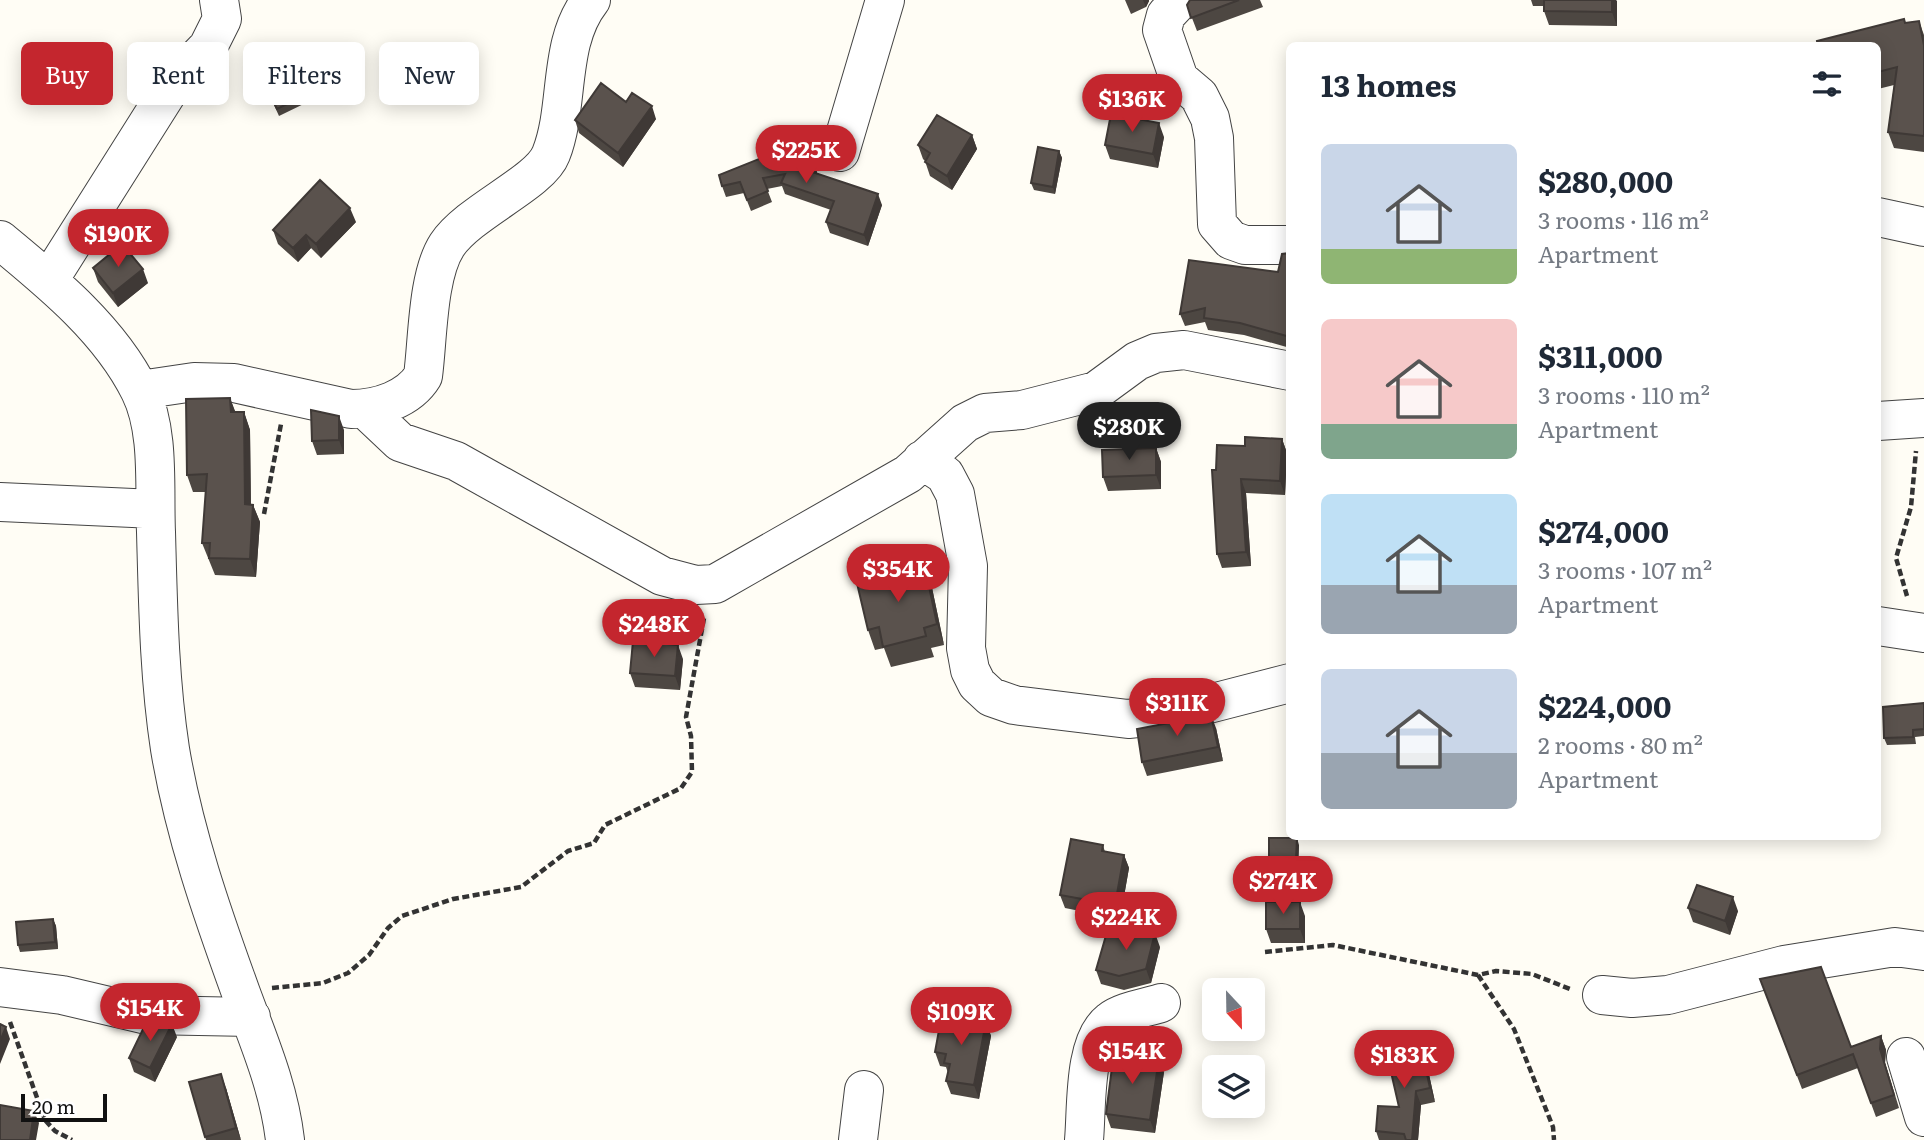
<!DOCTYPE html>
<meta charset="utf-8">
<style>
:root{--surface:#fff;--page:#f6f6f7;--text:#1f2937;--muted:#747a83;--accent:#c4262e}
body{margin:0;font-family:Literata,serif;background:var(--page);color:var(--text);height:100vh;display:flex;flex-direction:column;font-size:26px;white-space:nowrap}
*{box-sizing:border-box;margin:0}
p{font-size:23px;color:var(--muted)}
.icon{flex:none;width:38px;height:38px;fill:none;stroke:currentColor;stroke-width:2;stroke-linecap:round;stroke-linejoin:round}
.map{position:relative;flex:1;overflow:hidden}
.drawer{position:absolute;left:1286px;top:42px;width:595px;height:798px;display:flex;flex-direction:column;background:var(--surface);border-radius:10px;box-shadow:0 4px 18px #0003}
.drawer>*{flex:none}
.top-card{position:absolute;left:21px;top:42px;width:665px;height:63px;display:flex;gap:14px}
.needle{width:46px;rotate:158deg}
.buttons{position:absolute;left:1202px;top:978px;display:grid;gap:14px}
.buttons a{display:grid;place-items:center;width:63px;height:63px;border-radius:10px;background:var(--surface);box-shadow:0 4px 18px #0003;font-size:35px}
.scale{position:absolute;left:21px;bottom:18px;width:86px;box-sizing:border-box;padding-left:7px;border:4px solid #111;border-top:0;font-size:19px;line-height:24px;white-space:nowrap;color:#111;-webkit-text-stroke:5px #fff;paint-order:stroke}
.price{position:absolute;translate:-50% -60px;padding:0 16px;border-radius:24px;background:var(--accent);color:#fff;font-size:23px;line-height:46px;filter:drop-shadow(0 2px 4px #0008)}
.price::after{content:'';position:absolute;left:50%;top:42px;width:21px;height:16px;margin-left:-10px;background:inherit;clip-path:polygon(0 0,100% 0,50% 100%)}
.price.on{background:#222;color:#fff}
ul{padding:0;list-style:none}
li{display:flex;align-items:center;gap:21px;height:175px;padding:0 35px}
li span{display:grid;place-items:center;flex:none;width:196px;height:140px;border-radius:10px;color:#555}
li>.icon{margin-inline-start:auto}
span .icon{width:84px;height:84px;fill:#fffc;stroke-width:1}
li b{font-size:30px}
h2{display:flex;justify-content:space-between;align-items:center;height:84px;padding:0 35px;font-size:30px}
.chip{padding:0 24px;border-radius:10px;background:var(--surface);box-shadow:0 4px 18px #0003;font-size:24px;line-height:63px}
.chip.on{background:var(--accent);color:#fff}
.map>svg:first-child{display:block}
</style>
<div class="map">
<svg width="1924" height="1140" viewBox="0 0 1924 1140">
<rect width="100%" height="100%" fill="#fffdf5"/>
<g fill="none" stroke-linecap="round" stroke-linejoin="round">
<defs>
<path id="minor" d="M1180,0L1166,15L1162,30L1179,79L1199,96L1210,118L1214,138L1217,224L1231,240L1245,245H1290
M840,152L885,0
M1878,217L1924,227
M0,240C51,282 110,330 140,391C160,431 154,488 156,532C158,604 159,677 170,749C184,833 212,913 241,993C259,1042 279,1088 285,1140
M49,280L174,82L208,47L222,19L219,0
M140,390L194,382L234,383L351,409C378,409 409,399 423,376C428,339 427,276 447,245C470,211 540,183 551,154C570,106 557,43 591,0
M365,409L400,442L456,461L662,576L696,585L715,584L908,474L965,423L985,413L1022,410L1096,391L1137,361L1156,353L1184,350L1290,371
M1878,421L1924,418
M922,460L945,475L955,494L968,566L966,648L970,670L977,684L991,697L1014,705L1128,719L1166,715L1290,683
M0,502L155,509
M1878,626L1924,633
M0,987L62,995L147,1015L251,1017
M1602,995L1632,998L1668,995L1784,965L1895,947L1924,951
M1906,1057L1924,1117
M858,1140L864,1090
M1084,1140C1087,1108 1083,1042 1110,1021C1122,1011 1146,1008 1161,1003"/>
</defs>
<use href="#minor" stroke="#444" stroke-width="40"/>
<path stroke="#333" stroke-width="4.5" stroke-dasharray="7 3.5" stroke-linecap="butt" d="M264,514L281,424
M1907,596L1896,558L1911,507L1916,451
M1265,952L1333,945L1478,975L1496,971L1532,974L1570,989
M1478,975L1514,1029L1553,1127L1554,1140
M272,988L323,983L348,973L369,955L388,928L402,916L453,899L521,887L568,851L594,843L605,825L681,788L692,772L691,736L686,717L704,618
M10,1022L45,1120L55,1131L72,1140"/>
<use href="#minor" stroke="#fff" stroke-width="38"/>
</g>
<path fill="#4d4742" d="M1125,0H1149V1L1146,7L1131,14Z
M1190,0H1260L1263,7L1197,31L1187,5Z
M1531,0H1616L1617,26L1549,25L1544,11V6H1533Z
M1919,21L1924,35V152L1894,148L1888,132L1894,85L1878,89V46L1905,23Z
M332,70L335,77L316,98L279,116L264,83Z
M626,102L656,119L623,167L579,133L575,120Z
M972,135L977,149L952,190L930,176L925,161L923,159L918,145Z
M1164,137L1158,168L1110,159L1105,145Z
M813,150L817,173L882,205L868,246L830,233L826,222L831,210L785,194L782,186L767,189L772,202L751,211L744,193L726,197L722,186Z
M1059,151L1062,158L1055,194L1034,190L1031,183Z
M356,222L321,258L311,248L298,262L278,244L273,230Z
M1290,253V348L1244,335L1208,330L1205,322L1185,326L1180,314L1278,272Z
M93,268L148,283L118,307L98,282Z
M230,398L235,412H244L250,430L251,505H253L260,522L256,577L215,575L202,543L206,492H193L187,475Z
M344,430V454L317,455L312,441Z
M1282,439L1287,453L1285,495L1246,493L1251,566L1222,568L1217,554L1216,470Z
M1156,448L1161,462V489L1108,491L1103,477Z
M931,583L944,645L931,648L934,657L891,667L884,648L875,650L868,630Z
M683,659L680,690L635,687L630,673Z
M1924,703V736L1915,737L1916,744L1887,745L1884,738Z
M1216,728L1223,761L1147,776L1142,762Z
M1443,836H1461L1460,840Z
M1103,845L1105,852L1124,855L1129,868L1120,919L1065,908L1060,895Z
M1299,845L1298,867H1271L1269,860Z
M1688,908L1738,911L1730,935L1693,922Z
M1305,916V943H1271L1266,929Z
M53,919L56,926L58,949L20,952L18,945Z
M1160,947L1151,983L1124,990L1101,984L1096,970Z
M1760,979L1851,1047L1881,1036L1886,1050L1885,1063L1899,1108L1876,1117L1858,1068L1802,1089Z
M986,1022L991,1036L979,1099L951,1094L946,1081L948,1073L946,1067L940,1066L935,1052Z
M177,1037L155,1082L134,1072L129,1058Z
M1425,1056L1435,1102L1421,1105L1418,1140H1379L1376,1131L1399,1107Z
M1164,1072L1155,1133L1111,1128L1106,1114Z
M189,1082L226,1088L241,1140H206Z"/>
<path fill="#3f3936" d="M1143,0H1149V1L1146,7Z
M1612,0H1616L1617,1V26L1612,12Z
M332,70L335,77L316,98L314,91Z
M652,106L656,119L623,167L618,153Z
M1159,123L1164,137L1158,168L1153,154Z
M972,135L977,149L952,190L947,176Z
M809,139L813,150L818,179L814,168Z
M1059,151L1062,158L1055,194L1053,187Z
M878,194L882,205L868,246L864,235Z
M350,208L356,222L321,258L316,244Z
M306,235L311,248L298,262L293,248Z
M143,269L148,283L118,307L113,293Z
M230,398L237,416L231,412Z
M244,412L250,430L251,522L245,504Z
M339,416L344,430V454L339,440Z
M1282,439L1287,453L1285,495L1280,481Z
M1156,448L1161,462V489L1156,475Z
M1241,479L1246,493L1251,566L1246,552Z
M253,505L260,522L256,577L250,559Z
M924,563L931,583L944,645L937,624Z
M678,645L683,659L680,690L675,676Z
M1211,715L1216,728L1223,761L1218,747Z
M1297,838L1299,845L1298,867L1296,860Z
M1124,855L1129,868L1120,919L1115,905Z
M1733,897L1738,911L1730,935L1725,921Z
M1300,902L1305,916V943L1300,929Z
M53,919L56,926L58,949L55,942Z
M1155,933L1160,947L1151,983L1146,969Z
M986,1022L991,1036L979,1099L974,1085Z
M172,1024L177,1037L155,1082L150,1068Z
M6,1027L10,1039L0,1064V1041Z
M1881,1036L1886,1050L1885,1063L1899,1108L1880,1049Z
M1420,1042L1425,1056L1435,1102L1430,1088Z
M1159,1058L1164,1072L1155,1133L1150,1120Z
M221,1074L226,1088L241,1140L236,1128Z
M1416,1091L1421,1105L1418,1140H1412Z
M34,1111L39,1123L36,1140H30Z"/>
<path fill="#5a524d" stroke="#3f3936" stroke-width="2" d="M1190,0H1239L1191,18L1187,5Z
M1544,0H1612V12L1544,11Z
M1904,19L1905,23L1919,21L1924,45V136L1888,132L1897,67L1878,72V46H1818L1817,41Z
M312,53L332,70L314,91L277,109L264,83L302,65Z
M601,83L626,102L632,93L652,106L618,153L575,120Z
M1111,114L1159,123L1153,154L1105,145Z
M937,115L972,135L947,176L925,162L930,153L918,145Z
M809,139L814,168L806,170L878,194L864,235L826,222L834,201L781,183L785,174L763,178L768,191L747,200L740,182L722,186L719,175Z
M1038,147L1059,151L1053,187L1031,183Z
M320,180L350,208L316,244L306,235L293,248L273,230Z
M122,244L143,269L113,293L93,268Z
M1290,253V337L1240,323L1204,318L1205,308L1180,314L1189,260L1278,272L1282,254Z
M230,398L231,412H244L245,504L253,505L250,559L209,558L210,543H202L207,474L187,475L186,399Z
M311,410L339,416V440L312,441Z
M1245,437L1282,439L1280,481L1241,479L1246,552L1217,554L1212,470H1216L1217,445L1245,446Z
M1156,448V475L1103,477L1102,450Z
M924,563L937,624L924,628L926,636L883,647L879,627L868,630L856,579Z
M633,641L678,645L675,676L630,673Z
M1924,703V729L1913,730V737L1884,738L1883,707Z
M1211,715L1218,747L1142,762L1137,729Z
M1269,838H1297L1296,860H1269Z
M1071,839L1103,845L1102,851L1124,855L1115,905L1060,895Z
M1697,885L1733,897L1725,921L1688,908Z
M1266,902H1300V929H1266Z
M53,919L55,942L18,945L16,922Z
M1142,929L1155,933L1146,969L1119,976L1096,970L1107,932Z
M1821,967L1851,1047L1881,1036L1880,1049L1894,1095L1871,1103L1853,1054L1797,1075L1760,979Z
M942,1014L986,1022L974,1085L946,1081L950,1064L944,1063L946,1054L935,1052Z
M146,1023L172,1024L150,1068L129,1058Z
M0,1024L6,1027L0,1041Z
M1420,1042L1430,1088L1416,1091L1412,1140H1406L1404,1134L1376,1131L1378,1106L1399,1107L1386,1050Z
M1114,1052L1159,1058L1150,1120L1106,1114Z
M221,1074L236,1128L205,1137L189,1082Z
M0,1105L34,1111L30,1140H0Z"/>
</svg>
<div class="buttons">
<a><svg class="needle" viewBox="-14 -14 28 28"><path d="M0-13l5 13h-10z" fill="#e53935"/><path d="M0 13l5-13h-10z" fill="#747a83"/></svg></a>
<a><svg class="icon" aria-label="layers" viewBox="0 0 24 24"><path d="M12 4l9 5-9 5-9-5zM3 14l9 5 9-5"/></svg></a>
</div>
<div class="scale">20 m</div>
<b class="price" style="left:1132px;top:134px">$136K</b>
<b class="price" style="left:806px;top:185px">$225K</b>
<b class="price" style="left:118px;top:269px">$190K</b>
<b class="price on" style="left:1129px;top:462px">$280K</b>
<b class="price" style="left:898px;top:604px">$354K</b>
<b class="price" style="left:654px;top:659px">$248K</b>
<b class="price" style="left:1177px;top:738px">$311K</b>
<b class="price" style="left:1283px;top:916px">$274K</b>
<b class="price" style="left:1126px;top:952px">$224K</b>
<b class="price" style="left:150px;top:1043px">$154K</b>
<b class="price" style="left:961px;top:1047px">$109K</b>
<b class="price" style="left:1132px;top:1086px">$154K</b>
<b class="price" style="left:1404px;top:1090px">$183K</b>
<div class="top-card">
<a class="chip on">Buy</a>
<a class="chip">Rent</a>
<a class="chip">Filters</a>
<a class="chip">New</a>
</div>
<section class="drawer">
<h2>13 homes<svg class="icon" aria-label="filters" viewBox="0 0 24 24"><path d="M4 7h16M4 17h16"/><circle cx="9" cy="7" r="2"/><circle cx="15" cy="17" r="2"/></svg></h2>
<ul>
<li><span style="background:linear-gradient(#c9d6e8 75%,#8fb573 0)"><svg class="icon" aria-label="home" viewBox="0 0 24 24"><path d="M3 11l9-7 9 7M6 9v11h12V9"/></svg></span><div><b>$280,000</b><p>3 rooms · 116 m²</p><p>Apartment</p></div></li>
<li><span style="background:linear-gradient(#f6c9c9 75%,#7fa58c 0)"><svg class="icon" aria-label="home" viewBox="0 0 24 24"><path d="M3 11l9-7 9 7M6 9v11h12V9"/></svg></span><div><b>$311,000</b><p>3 rooms · 110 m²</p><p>Apartment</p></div></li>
<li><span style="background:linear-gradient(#bfe0f5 65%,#9aa5b1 0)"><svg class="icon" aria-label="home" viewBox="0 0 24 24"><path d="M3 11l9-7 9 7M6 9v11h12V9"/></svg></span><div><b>$274,000</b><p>3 rooms · 107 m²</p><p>Apartment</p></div></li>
<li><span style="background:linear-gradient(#c9d6e8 60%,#9aa5b1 0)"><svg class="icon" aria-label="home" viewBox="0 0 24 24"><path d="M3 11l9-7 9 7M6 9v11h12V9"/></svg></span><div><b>$224,000</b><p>2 rooms · 80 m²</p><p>Apartment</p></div></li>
</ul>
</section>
</div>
